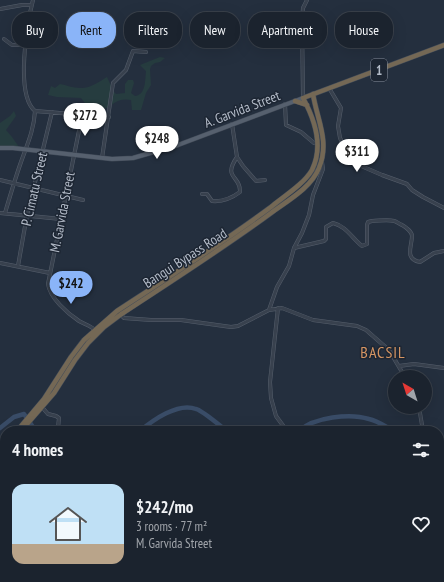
<!DOCTYPE html>
<meta charset="utf-8">
<style>
:root{--surface:#1b232e;--page:#242b36;--text:#f1f3f6;--muted:#a0a4aa;--line:#39404a;--accent:#8ab4f8}
body{margin:0;font-family:"PT Sans Narrow",sans-serif;background:var(--page);color:var(--text);height:100vh;display:flex;flex-direction:column;font-size:15px;white-space:nowrap}
*{box-sizing:border-box;margin:0}
p{font-size:13px;color:var(--muted)}
.icon{flex:none;width:22px;height:22px;fill:none;stroke:currentColor;stroke-width:2;stroke-linecap:round;stroke-linejoin:round}
.map{position:relative;flex:1;overflow:hidden}
.panel{position:absolute;left:0px;top:426px;width:444px;height:156px;display:flex;flex-direction:column;background:var(--surface);border-radius:16px 16px 0 0;box-shadow:0 4px 16px #0002,0 0 0 1px var(--line)}
.panel>*{flex:none}
.guide{position:absolute;left:12px;top:12px;width:420px;height:36px;display:flex;gap:8px}
.needle{width:26px;rotate:321deg}
.tools{position:absolute;left:388px;top:370px;display:grid;gap:8px}
.tools a{display:grid;place-items:center;width:44px;height:44px;border-radius:50%;background:var(--surface);box-shadow:0 4px 16px #0002,0 0 0 1px var(--line);font-size:20px}
.price{position:absolute;translate:-50% -34px;padding:0 9px;border-radius:14px;background:#fff;color:#222;font-size:13px;line-height:26px;filter:drop-shadow(0 1px 2px #0008)}
.price::after{content:'';position:absolute;left:50%;top:24px;width:12px;height:9px;margin-left:-6px;background:inherit;clip-path:polygon(0 0,100% 0,50% 100%)}
.price.selected{background:var(--accent);color:#111}
ul{padding:0;list-style:none}
li{display:flex;align-items:center;gap:12px;height:100px;padding:0 12px}
li span{display:grid;place-items:center;flex:none;width:112px;height:80px;border-radius:12px;color:#555}
li>.icon{margin-inline-start:auto}
span .icon{width:48px;height:48px;fill:#fffc;stroke-width:1}
li b{font-size:17px}
h2{display:flex;justify-content:space-between;align-items:center;height:48px;padding:0 12px;font-size:17px}
.chip{padding:0 14px;border-radius:16px;background:var(--surface);box-shadow:0 4px 16px #0002,0 0 0 1px var(--line);font-size:14px;line-height:36px}
.chip.selected{background:var(--accent);color:#111}
.map>svg:first-child{display:block}
</style>
<div class="map">
<svg width="444" height="582" viewBox="0 0 444 582">
<rect width="100%" height="100%" fill="#242f3e"/>
<path fill="#263c3f" d="M160,57L165,58L160,62L155,63L151,66L150,69L151,85L146,93L141,110H132L131,100C122,98 115,101 108,108H99L97,114L86,113L87,106L81,98L57,97L48,95L51,86L55,88L60,84C66,85 73,88 80,88C89,89 99,82 107,77L114,92L116,94L125,93V84L128,80H133L134,83L131,93L135,96C146,95 145,80 146,71L140,65Z
M14,111L16,116L6,130L12,137L19,147L0,146V123L10,116Z"/>
<g fill="none" stroke-linecap="round" stroke-linejoin="round">
<path stroke="#394c67" stroke-width="4.5" d="M0,428L14,417L24,414L33,427L34,431
M140,431C153,420 178,402 196,409C202,410 220,426 227,431
M299,431C314,417 350,413 369,419C378,421 386,427 394,431
M439,480L444,490"/>
<defs>
<path id="minor" d="M33,0C27,23 15,95 35,111L109,117
M0,9L22,5H32
M4,39L12,45H25
M329,88L341,108L338,126L340,138L352,162L382,175L407,184L412,190L423,197L444,208
M303,98L302,22L303,8L307,0
M285,104L286,125L301,132L314,143
M82,116L48,284C50,298 67,313 79,321C84,324 91,326 95,330
M237,157L243,166L256,181L265,180
M102,158L113,83L126,70L133,51L146,52
M0,180L83,200
M202,194H207L212,201C223,202 232,198 240,192C241,175 222,179 237,157L232,124
M0,213L61,219
M5,213C10,196 15,179 21,162C27,145 34,130 35,111
M294,248L324,241L326,239V227L333,223C346,226 352,238 362,246L367,244V225L368,222L372,221C379,221 387,219 394,221C396,221 399,224 402,225C406,227 412,232 412,236C412,246 404,259 420,262L434,253L444,251
M0,263L50,273
M18,266L27,215L52,112
M278,308L270,382L271,398L276,416L287,431
M269,310L277,287L289,266L294,248L302,233L309,215L313,195L323,169L322,162
M117,311L124,318L151,320H181L231,327L238,326L269,310L282,308L313,320L357,326L366,330L389,350L405,377
M399,366L414,364L444,368
M41,406L48,414L56,416L59,418L58,428
M419,407L423,431
M439,452L444,458
M0,521L5,522
M104,577L109,582"/>
<path id="major" d="M0,148H13L112,159L133,158L178,145L303,98"/>
<path id="highway" d="M295,101L307,105
M17,431L44,399L71,357L84,340L117,311C169,277 221,244 271,207C283,197 304,184 312,170C324,146 315,120 303,98L444,45
M21,431L54,393L75,360L88,343L104,327L120,315C170,282 222,249 271,213C287,201 311,188 319,168C330,141 317,120 313,94
M0,456L5,448
M0,463L5,455"/>
</defs>
<use href="#minor" stroke="#565f6c" stroke-width="4"/>
<use href="#major" stroke="#414a57" stroke-width="5"/>
<use href="#highway" stroke="#434c59" stroke-width="5.5"/>
<use href="#minor" stroke="#38414e" stroke-width="3"/>
<use href="#major" stroke="#56606e" stroke-width="4"/>
<use href="#highway" stroke="#746855" stroke-width="4.5"/>
</g>
<g text-anchor="middle" stroke-width="3" stroke-linejoin="round" paint-order="stroke">
<rect fill="#1d2633" stroke="#878f9c" stroke-width="1" x="371" y="59" width="16" height="22" rx="3"/>
<g font-size="13" font-weight="bold" fill="#b4bcc9">
<text x="379" y="75">1</text>
</g>
<g font-size="14" fill="#b4bcc9" stroke="#1d2633">
<text transform="translate(242 109) rotate(-21)" y="5">A. Garvida Street</text>
<text transform="translate(34 189) rotate(-77)" y="5">P. Cimatu Street</text>
<text transform="translate(62 212) rotate(-79)" y="5">M. Garvida Street</text>
<text transform="translate(185 258) rotate(-33)" y="5">Bangui Bypass Road</text>
</g>
<g font-size="16" letter-spacing="1" fill="#d59563" stroke="#1d2633">
<text x="383" y="358">BACSIL</text>
</g>
</g>
</svg>
<div class="tools">
<a><svg class="needle" viewBox="-14 -14 28 28"><path d="M0-13l5 13h-10z" fill="#e53935"/><path d="M0 13l5-13h-10z" fill="#a0a4aa"/></svg></a>
</div>
<b class="price" style="left:85px;top:137px">$272</b>
<b class="price" style="left:157px;top:160px">$248</b>
<b class="price" style="left:357px;top:173px">$311</b>
<b class="price selected" style="left:71px;top:305px">$242</b>
<div class="guide">
<a class="chip">Buy</a>
<a class="chip selected">Rent</a>
<a class="chip">Filters</a>
<a class="chip">New</a>
<a class="chip">Apartment</a>
<a class="chip">House</a>
</div>
<section class="panel">
<h2>4 homes<svg class="icon" aria-label="filters" viewBox="0 0 24 24"><path d="M4 7h16M4 17h16"/><circle cx="9" cy="7" r="2"/><circle cx="15" cy="17" r="2"/></svg></h2>
<ul>
<li><span style="background:linear-gradient(#bfe0f5 75%,#b9a48a 0)"><svg class="icon" aria-label="home" viewBox="0 0 24 24"><path d="M3 11l9-7 9 7M6 9v11h12V9"/></svg></span><div><b>$242/mo</b><p>3 rooms · 77 m²</p><p>M. Garvida Street</p></div><svg class="icon" aria-label="heart" viewBox="0 0 24 24"><path d="M12 20l-8-8c-3-5 5-10 8-4 3-6 11-1 8 4z"/></svg></li>
</ul>
</section>
</div>
